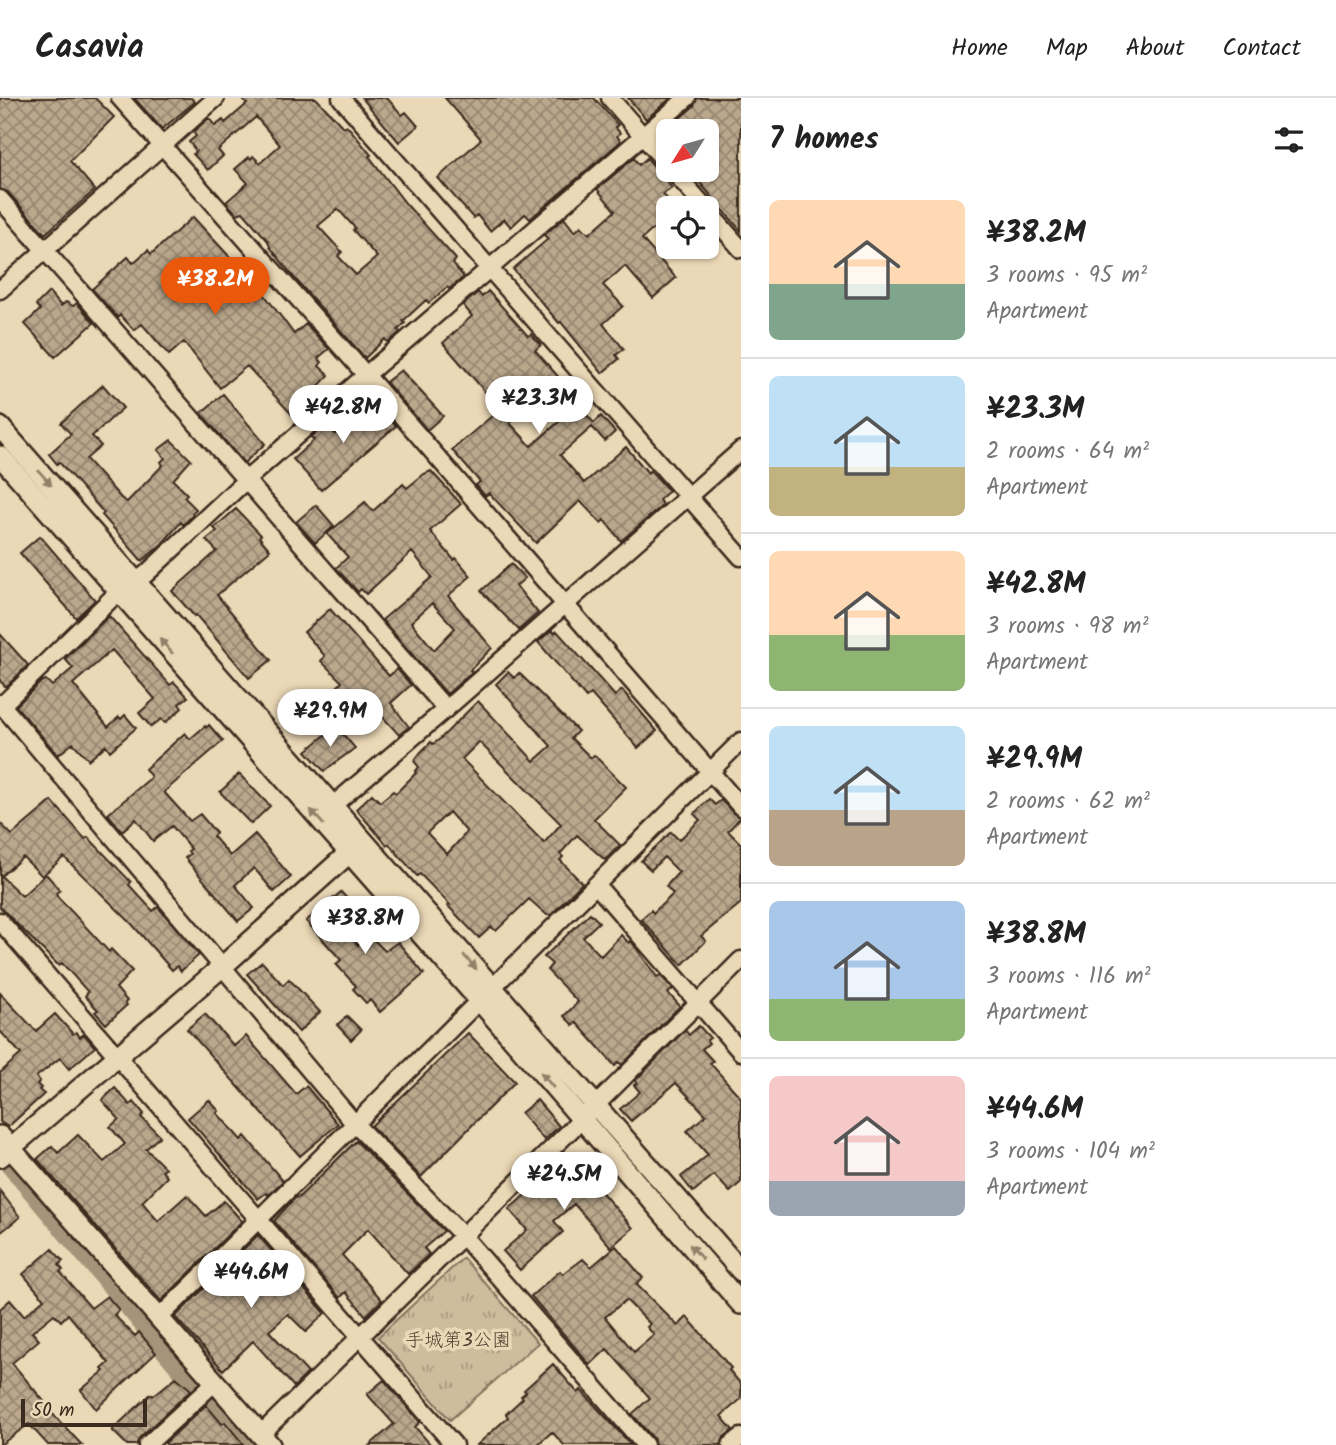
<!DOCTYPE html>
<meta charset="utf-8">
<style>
:root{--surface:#fff;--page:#f6f6f6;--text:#222;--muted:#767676;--line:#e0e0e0;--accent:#ea580c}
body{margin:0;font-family:Kalam,"Klee One",sans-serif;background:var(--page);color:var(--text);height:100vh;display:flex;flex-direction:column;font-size:26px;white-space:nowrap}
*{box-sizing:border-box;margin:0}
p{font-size:23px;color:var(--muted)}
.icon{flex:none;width:38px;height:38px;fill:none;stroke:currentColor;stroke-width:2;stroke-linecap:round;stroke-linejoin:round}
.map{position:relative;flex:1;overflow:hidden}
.drawer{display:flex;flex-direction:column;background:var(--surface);width:595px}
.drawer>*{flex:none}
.needle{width:46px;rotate:233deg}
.buttons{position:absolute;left:656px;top:21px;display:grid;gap:14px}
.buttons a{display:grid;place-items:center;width:63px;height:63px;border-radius:10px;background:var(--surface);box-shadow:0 2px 5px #0004;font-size:35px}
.scale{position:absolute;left:21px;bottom:18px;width:126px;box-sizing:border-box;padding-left:7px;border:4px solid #3b2a1e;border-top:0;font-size:19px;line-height:24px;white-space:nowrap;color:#3b2a1e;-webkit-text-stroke:5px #ebd8b6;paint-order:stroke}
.price{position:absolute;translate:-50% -60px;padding:0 16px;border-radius:24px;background:#fff;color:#222;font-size:23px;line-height:46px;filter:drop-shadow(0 2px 4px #0008)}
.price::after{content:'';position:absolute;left:50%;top:42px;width:21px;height:16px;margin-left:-10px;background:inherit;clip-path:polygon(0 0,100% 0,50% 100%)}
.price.current{background:var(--accent);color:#fff}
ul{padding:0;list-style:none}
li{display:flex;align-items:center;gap:21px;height:175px;padding:0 28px}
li+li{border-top:2px solid var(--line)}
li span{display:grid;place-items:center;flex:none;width:196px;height:140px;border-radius:10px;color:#555}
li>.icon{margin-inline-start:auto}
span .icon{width:84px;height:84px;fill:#fffc;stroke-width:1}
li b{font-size:30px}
h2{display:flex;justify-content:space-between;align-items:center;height:84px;padding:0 28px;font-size:30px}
header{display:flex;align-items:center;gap:42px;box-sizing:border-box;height:98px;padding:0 35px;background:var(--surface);border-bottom:2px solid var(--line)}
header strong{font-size:33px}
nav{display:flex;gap:38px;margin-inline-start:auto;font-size:24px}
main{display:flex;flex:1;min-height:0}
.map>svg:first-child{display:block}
</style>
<header>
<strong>Casavia</strong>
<nav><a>Home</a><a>Map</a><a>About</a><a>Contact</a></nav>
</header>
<main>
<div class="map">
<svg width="741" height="1347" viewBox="0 0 741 1347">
<defs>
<pattern id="grass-tufts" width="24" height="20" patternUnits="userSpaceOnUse" patternTransform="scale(1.75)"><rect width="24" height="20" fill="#cfbc9d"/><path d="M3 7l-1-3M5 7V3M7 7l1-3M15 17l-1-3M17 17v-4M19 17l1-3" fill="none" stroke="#a9997f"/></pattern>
<pattern id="building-cross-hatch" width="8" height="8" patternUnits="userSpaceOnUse" patternTransform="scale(1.75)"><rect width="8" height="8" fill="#baa78c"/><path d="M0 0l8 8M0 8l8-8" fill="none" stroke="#988872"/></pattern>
</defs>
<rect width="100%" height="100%" fill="#ebd8b6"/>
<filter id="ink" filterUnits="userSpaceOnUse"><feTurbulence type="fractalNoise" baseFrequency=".0143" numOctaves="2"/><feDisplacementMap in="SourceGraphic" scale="14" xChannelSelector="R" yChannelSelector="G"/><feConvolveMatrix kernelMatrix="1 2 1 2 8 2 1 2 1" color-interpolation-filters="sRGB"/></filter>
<g filter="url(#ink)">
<path fill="url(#grass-tufts)" stroke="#85735e" stroke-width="2" d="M463,1160L538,1245L450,1322L378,1239Z"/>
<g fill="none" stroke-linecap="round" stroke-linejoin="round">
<path stroke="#a6947a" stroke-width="18" d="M0,1056L189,1282L247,1347"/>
</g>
<path fill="url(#building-cross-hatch)" stroke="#3b2a1e" stroke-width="2" fill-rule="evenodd" d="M0,0H95L114,19L70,63L95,92L45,136L8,94L0,91Z
M134,0H191L195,4L162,31Z
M241,0H316L344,30L346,28L350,31L371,57L369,58L406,106L456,161L453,166L464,179L449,191L447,189L429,205L426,202L403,223L405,225L398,232L400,234L388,245L385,241L365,260L297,183L270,149L268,143L243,114L237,116L226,104L248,85L235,71L249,59L251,61L253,58L260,65L280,47L256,19L218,52L223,58L208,72L193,56L196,53L189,44L196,38L193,34L209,20L215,28L223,22L225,25L247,6ZM338,111L355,130L353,132L377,159L356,177L338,158L342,154L318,128Z
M362,0H387L402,17L406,14L418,28L399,44Z
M445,0H594L618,27L615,29L620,35L617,38L621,43L530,121L525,116L511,129L504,121L490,133L477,117L473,120L438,80L481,41Z
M628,0H671L646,21Z
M697,0H741V133L689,72H707V33L666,32L694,8Z
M634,60L639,67L647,60L672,90L663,96L668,102V118L642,141L676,180L653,200L625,168L603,187L623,208L603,226L624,251L616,257L619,261L602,275L561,224L559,225L513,171L548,141L544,137L564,120L575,134L581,128L589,136L615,113L597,91Z
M193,119L241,171L232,179L251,201L261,192L294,236L306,226L329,251L318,260L322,264L319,268L329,277L312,295L319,304L298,323L247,268L220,290L184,244L169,257L142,226L134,232L120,217L118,220L92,191L128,159L133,165L148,152L151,156Z
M488,193L528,238L531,236L541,247L535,252L561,282L510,325L531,348L576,309L583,317L585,315L594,325L601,318L615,334L605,343L592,329L560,357L584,385L626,349L648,375L650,372L669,393L659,402L663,407L621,443L604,422L601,425L580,403L536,445L489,395L485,398L476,387L480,384L452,352L500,311L443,245L472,218L463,207L478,194L482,199Z
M49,194L61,208L66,204L73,208L77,205L94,225L55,259L25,226L40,212L36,207Z
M401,272L443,318L427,332L386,284Z
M103,287L123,310L92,338L101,348L86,361L121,400L127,404L163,367L161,364L165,360L158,352L171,342L191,362L173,382L187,396L184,399L196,411L192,415L193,417L183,427L181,424L162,446L142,463L102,417L104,415L59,364L57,366L49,356L71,336L61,325Z
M223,296L265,346L244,365L201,315Z
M374,303L396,328L321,392L293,361L314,342L311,339L326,326L335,336L361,315L359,312L368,304L370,306Z
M431,373L461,406L430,433L454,462L456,460L471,478L448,498L492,550L470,572L472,574L447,596L382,522L432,479L412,454L366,496L361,491L358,494L336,470L348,459L327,436L365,404L373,413L403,386L407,390L424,376ZM432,505L455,530L434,552L411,524Z
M316,407L334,428L315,445L296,424Z
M236,411L261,437L259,439L270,452L217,497L271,562L249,580L196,517L194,518L172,493L217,453L206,442L217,433L214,430Z
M40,438L95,502L76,520L20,455Z
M511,466L525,480L516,488L538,515L519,532L481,493Z
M330,511L389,578L397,571L411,587L391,605L409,629L399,637L364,598L332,625L318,609L342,584L321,563L325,558L304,534Z
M109,518L170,587L174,584L188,599L179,606L182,610L165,625L161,621L151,629L139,615L155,601L112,552L73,586L108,629L119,619L121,621L125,617L136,630L110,653L106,647L89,662L73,645L58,657L16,608L42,583L46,582L52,588L73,570L65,561Z
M552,532L554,535L557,533L615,598L622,592L657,633L638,650L591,596L586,600L538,544Z
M0,536L28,567L6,589L0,583Z
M508,574L514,580L519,575L578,633L571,640L591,660L594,657L626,689L594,721L620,747L605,762L577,737L560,756L563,759L560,762L582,785L551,817H547L529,801L496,833L491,829L479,840L448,808L450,807L420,776L417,778L389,746L387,747L356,711L372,696L380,704L393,693L396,695L416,675L415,674L419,669L414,663L421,654L431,644L433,646L440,641L478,603L534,663L551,648L496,586ZM479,644L561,726L544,745L462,661ZM449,714L467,734L447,756L427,735Z
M209,627L223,643L164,694L190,723L200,716L216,735L213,738L230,758L255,736L291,779L274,794L254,770L235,787L254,810L238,823L185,760L190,756L188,753L191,751L172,728L153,743L136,721L122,733L108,716L148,682L151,679L145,671L185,635L190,641L205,628L206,630Z
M336,628L355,650L324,673L306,653Z
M239,676L270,708L251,726L220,694Z
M709,701L715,707L721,702L734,716L741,719L728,733L741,746V805L701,838L706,843L682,867L641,821L651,812L653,815L673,796L666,788L679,774L664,759L651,772L641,763L671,734L679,742L700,722L694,716Z
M52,703L85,741L88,739L131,784L129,787L153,813L158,809L199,857L181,873L177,868L172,872L131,825L64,759L42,778L23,759L1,778L22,798L46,776L60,792L56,795L58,799L109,854L111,851L132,873L116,890L127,903L125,905L127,907L106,926L95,914L98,912L85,898L88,894L62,865L59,868L0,809V725L12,737Z
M341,794L358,813L341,829L358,847L369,837L385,853L398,844L424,876L380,914L370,902L366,905L353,891L356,888L336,866L341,862L306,823Z
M590,815L599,824L583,839L601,858L621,837L629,845L631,843L657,879L660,877L673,891L668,895L680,908L622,967L619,964L615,968L576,924L573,927L564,918L578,904L547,872L552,866L544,859Z
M262,864L283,887L289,881L320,914L299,934L247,876Z
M0,895L36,933L55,916L73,936L76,934L80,939L84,936L95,949L69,971L60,960L36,979L40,983L37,986L41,990L39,992L44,996L8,1029L0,1024V975L21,956L0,933Z
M205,916L234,948L246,938L296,996L306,988L338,1026L300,1058L187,931Z
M347,918L361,932L351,942L337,927Z
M699,928L710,940L707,942L709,945L702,951L713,963L710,965L741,1000V1084L730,1094L714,1077L693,1094L681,1079L708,1057L687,1033L706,1017L676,985L631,1023L620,1011L640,994L634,987L637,985L635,983L685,932L689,937Z
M468,935L515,984L421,1079L371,1028Z
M115,990L130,1007L134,1004L144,1016L141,1019L160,1038L146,1051L165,1070L162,1073L167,1079L142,1104L158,1123L187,1097L206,1118L224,1103L242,1123L161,1203L37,1061L52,1048L58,1055L78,1037L104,1064L125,1046L110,1029L119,1021L102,1002Z
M209,1002L219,1013L217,1015L241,1042L245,1038L283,1083L268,1097L266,1095L258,1101L188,1020Z
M537,1002L559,1028L544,1042L521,1015Z
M356,1043L444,1133L424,1150L429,1156L408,1176L368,1131L342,1157L382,1202L366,1218L346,1194L340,1200L274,1123L296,1099L298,1100Z
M584,1057L605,1082L597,1089L633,1130L611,1149L574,1106L554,1123L563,1134L520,1172L503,1153L527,1132L509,1111L532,1091L534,1093L543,1085L546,1089Z
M0,1093L20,1119L0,1135Z
M258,1137L325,1215L306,1234L288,1216L269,1233L308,1275L294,1289L253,1243L223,1272L175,1219Z
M616,1148L643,1180L636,1186L678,1228L687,1219L731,1270L729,1272L741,1286V1301L721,1318L733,1332L724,1339L721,1347H655L653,1340L632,1316L650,1300L607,1251L590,1267L531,1198L560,1173L563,1176L583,1161L591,1169ZM626,1202L650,1226L647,1229L654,1237L634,1254L605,1219Z
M52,1151L63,1163L59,1167L63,1172L60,1174L91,1210L107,1198L119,1212L114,1217L135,1238L139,1234L156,1255L96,1311L81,1292L104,1273L102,1271L109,1265L68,1216L61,1223L54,1216L32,1234L39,1242L12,1265L47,1307L45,1308L82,1347H48L29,1326L0,1347V1211L10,1202L24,1218L44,1201L23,1176Z
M553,1266L578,1295L581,1292L631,1347H564L552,1334L537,1347H477L508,1319L506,1316L523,1300L521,1298L526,1294L524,1292Z
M176,1279L191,1292L140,1339L136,1347H127L112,1332L151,1296L153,1298Z
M384,1282L420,1324L415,1329L431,1347H370L394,1326L367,1296Z
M206,1307L222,1326L225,1324L244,1347H167L165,1345Z"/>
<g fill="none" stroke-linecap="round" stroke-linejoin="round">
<defs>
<path id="minor" d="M120,0L366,277L741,709
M341,0L741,459
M610,0L668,67
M672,72L706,110
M0,101L446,611
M707,112L741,151
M0,192L216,0
M0,605L354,1025L463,1138L645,1347
M0,609L111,501L146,476L246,382L366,277L687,0
M332,708L446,611L741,352
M597,788L741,954
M0,823L454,1347
M159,1220L741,643
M261,1336L581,1022L741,862
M147,1347L214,1285
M731,1347L741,1339"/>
<path id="tertiary" d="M0,329L741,1173
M0,358L480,903L741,1206
M0,1038L270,1347
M0,1059L223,868L358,747"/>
</defs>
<use href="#minor" stroke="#3b2a1e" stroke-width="21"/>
<use href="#tertiary" stroke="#3b2a1e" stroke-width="24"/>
<use href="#minor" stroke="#ebd8b6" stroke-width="16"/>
<use href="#tertiary" stroke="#ebd8b6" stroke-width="19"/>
</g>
<defs><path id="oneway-solid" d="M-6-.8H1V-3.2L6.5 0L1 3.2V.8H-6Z" transform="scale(1.75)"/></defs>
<g fill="#93816a">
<use href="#oneway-solid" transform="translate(45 380) rotate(49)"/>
<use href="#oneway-solid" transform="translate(166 548) rotate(-131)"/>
<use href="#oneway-solid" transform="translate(317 719) rotate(-131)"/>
<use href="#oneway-solid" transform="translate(470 864) rotate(48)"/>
<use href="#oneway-solid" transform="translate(547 982) rotate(-130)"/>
<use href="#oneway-solid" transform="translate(696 1154) rotate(-131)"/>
</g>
</g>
<g text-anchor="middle" stroke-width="7" stroke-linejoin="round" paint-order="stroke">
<g font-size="19" fill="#514031" stroke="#ebd8b6">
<text x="458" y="1248">手城第3公園</text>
</g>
</g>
</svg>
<div class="buttons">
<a><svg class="needle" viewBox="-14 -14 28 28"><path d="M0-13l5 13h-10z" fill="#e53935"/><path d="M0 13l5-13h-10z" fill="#767676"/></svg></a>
<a><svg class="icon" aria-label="locate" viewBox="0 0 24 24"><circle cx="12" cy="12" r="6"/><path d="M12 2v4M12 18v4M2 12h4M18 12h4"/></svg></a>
</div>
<div class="scale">50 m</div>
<b class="price current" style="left:215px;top:219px">¥38.2M</b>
<b class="price" style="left:539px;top:338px">¥23.3M</b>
<b class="price" style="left:343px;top:347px">¥42.8M</b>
<b class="price" style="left:330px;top:651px">¥29.9M</b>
<b class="price" style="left:365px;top:858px">¥38.8M</b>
<b class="price" style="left:564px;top:1114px">¥24.5M</b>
<b class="price" style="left:251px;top:1212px">¥44.6M</b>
</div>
<section class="drawer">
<h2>7 homes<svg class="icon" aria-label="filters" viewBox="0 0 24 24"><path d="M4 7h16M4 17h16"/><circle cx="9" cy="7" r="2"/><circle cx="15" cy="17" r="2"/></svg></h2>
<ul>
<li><span style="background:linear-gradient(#ffd9b3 60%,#7fa58c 0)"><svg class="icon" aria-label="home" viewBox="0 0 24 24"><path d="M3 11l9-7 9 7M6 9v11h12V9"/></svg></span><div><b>¥38.2M</b><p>3 rooms · 95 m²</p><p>Apartment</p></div></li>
<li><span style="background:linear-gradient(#bfe0f5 65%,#c2b280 0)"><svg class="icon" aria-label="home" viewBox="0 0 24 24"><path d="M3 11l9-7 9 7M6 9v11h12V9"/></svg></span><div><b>¥23.3M</b><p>2 rooms · 64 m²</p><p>Apartment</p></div></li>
<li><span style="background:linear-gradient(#ffd9b3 60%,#8fb573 0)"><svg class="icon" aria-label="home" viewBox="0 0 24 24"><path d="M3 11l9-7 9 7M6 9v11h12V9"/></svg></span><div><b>¥42.8M</b><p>3 rooms · 98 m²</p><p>Apartment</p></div></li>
<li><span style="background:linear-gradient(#bfe0f5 60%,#b9a48a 0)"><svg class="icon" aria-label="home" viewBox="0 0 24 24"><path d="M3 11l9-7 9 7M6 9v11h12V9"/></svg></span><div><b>¥29.9M</b><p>2 rooms · 62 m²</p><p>Apartment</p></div></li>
<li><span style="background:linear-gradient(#a9c7e8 70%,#8fb573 0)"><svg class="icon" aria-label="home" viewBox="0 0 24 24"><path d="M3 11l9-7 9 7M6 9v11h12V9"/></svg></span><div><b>¥38.8M</b><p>3 rooms · 116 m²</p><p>Apartment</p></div></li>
<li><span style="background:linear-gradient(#f6c9c9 75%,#9aa5b1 0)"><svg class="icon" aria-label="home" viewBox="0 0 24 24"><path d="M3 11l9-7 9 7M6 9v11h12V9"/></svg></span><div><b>¥44.6M</b><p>3 rooms · 104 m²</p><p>Apartment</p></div></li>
</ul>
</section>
</main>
